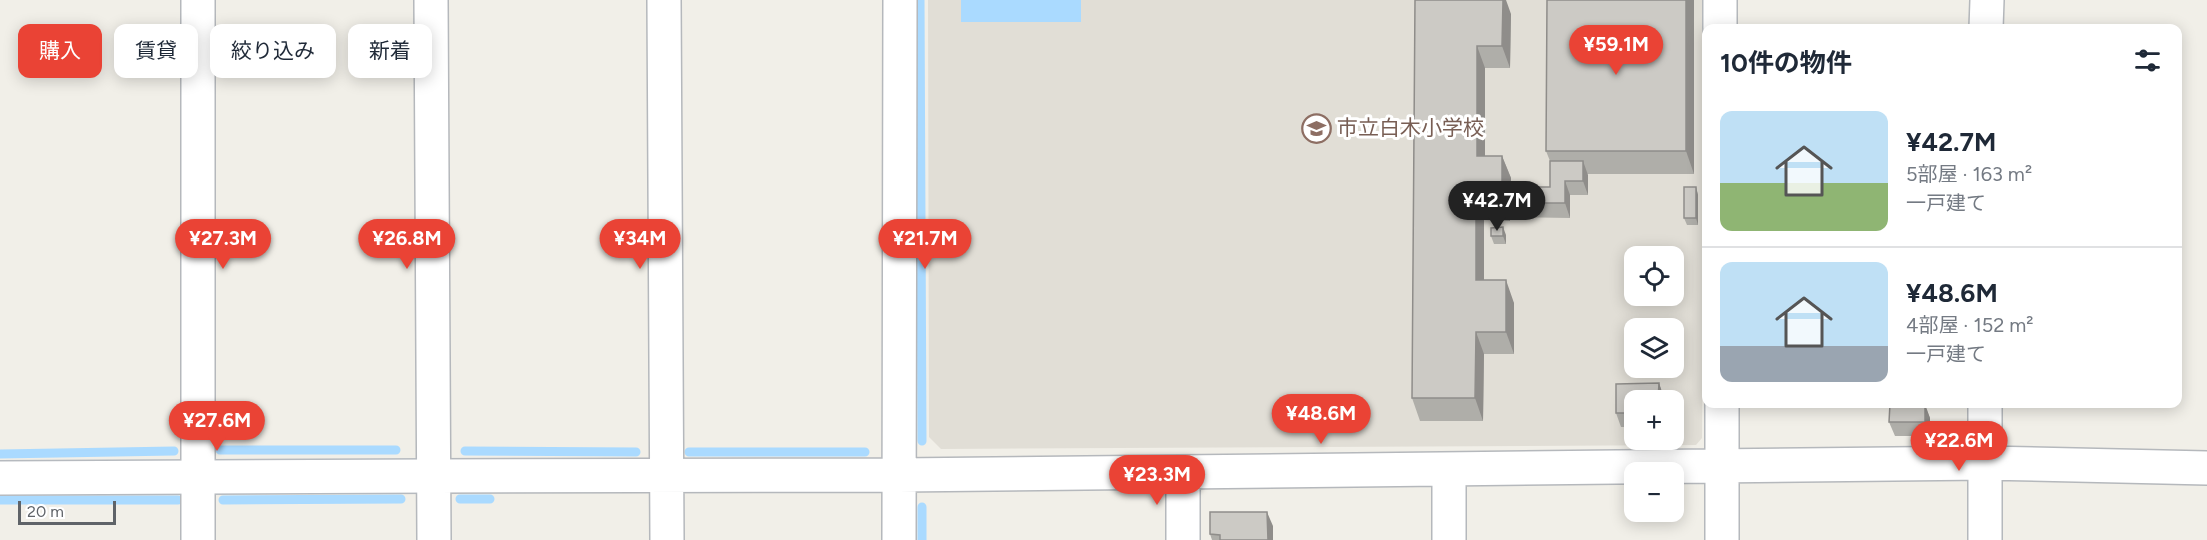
<!DOCTYPE html>
<html lang="ja">
<meta charset="utf-8">
<style>
:root{--surface:#fff;--page:#f6f6f7;--text:#1f2937;--muted:#747a83;--line:#e0e1e3;--accent:#ea4335}
body{margin:0;font-family:Figtree,"Noto Sans JP",sans-serif;background:var(--page);color:var(--text);height:100vh;display:flex;flex-direction:column;font-size:22px;white-space:nowrap}
*{box-sizing:border-box;margin:0}
p{font-size:20px;color:var(--muted)}
.icon{flex:none;width:33px;height:33px;fill:none;stroke:currentColor;stroke-width:2;stroke-linecap:round;stroke-linejoin:round}
.map{position:relative;flex:1;overflow:hidden}
.drawer{position:absolute;left:1702px;top:24px;width:480px;height:384px;display:flex;flex-direction:column;background:var(--surface);border-radius:12px;box-shadow:0 3px 15px #0003}
.drawer>*{flex:none}
.hud{position:absolute;left:18px;top:24px;width:570px;height:54px;display:flex;gap:12px}
.tools{position:absolute;left:1624px;top:246px;display:grid;gap:12px}
.tools a{display:grid;place-items:center;width:60px;height:60px;border-radius:12px;background:var(--surface);box-shadow:0 3px 15px #0003;font-size:30px}
.scale{position:absolute;left:18px;bottom:15px;width:98px;box-sizing:border-box;padding-left:6px;border:3px solid #5f6368;border-top:0;font-size:16px;line-height:21px;white-space:nowrap;color:#5f6368;-webkit-text-stroke:4px #fff;paint-order:stroke}
.price{position:absolute;translate:-50% -51px;padding:0 14px;border-radius:21px;background:var(--accent);color:#fff;font-size:20px;line-height:39px;filter:drop-shadow(0 2px 3px #0008)}
.price::after{content:'';position:absolute;left:50%;top:36px;width:18px;height:14px;margin-left:-9px;background:inherit;clip-path:polygon(0 0,100% 0,50% 100%)}
.price.active{background:#222;color:#fff}
ul{padding:0;list-style:none}
li{display:flex;align-items:center;gap:18px;height:150px;padding:0 18px}
li+li{border-top:2px solid var(--line)}
li span{display:grid;place-items:center;flex:none;width:168px;height:120px;border-radius:12px;color:#555}
li>.icon{margin-inline-start:auto}
span .icon{width:72px;height:72px;fill:#fffc;stroke-width:1}
li b{font-size:26px}
h2{display:flex;justify-content:space-between;align-items:center;height:72px;padding:0 18px;font-size:26px}
.chip{padding:0 21px;border-radius:12px;background:var(--surface);box-shadow:0 3px 15px #0003;font-size:21px;line-height:54px}
.chip.active{background:var(--accent);color:#fff}
.map>svg:first-child{display:block}
</style>
<div class="map">
<svg width="2207" height="540" viewBox="0 0 2207 540">
<rect width="100%" height="100%" fill="#f1efe8"/>
<path fill="#e1ded6" fill-rule="evenodd" d="M928,0H1704L1702,438L1696,445L941,449L929,437ZM1635,256H1674V296H1635ZM1635,328H1674V368H1635ZM1635,400H1674V440H1635Z"/>
<path fill="#aadaff" d="M961,0H1081V22H961Z"/>
<g fill="none" stroke-linecap="round" stroke-linejoin="round">
<path stroke="#aadaff" stroke-width="9" d="M920,0L922,441
M220,450H396
M465,451L636,452
M689,452H865
M0,454L174,451
M460,499H490
M0,500H178
M223,500L401,499
M922,507V540"/>
<defs>
<path id="street" d="M198,0V540
M431,0L434,540
M664,0L667,540
M1720,0V28
M1986,28L1987,0
M1722,404V540
M1985,404V540
M1449,469V540
M434,476L899,475L1985,463L2207,468
M899,540L900,0
M1183,540V472"/>
<path id="secondary" d="M0,478L434,476"/>
</defs>
<use href="#street" stroke="#b5b8bc" stroke-width="36"/>
<use href="#secondary" stroke="#b6babf" stroke-width="36"/>
<use href="#street" stroke="#fff" stroke-width="33"/>
<use href="#secondary" stroke="#fff" stroke-width="33"/>
</g>
<path fill="#afaea9" d="M1415,0L1511,14L1510,68H1485V156H1502L1511,178V187H1550V161L1546,151L1694,0V174H1587L1588,195H1570V218L1512,217L1510,213V221L1484,220V280L1514,303V354H1484L1483,421H1420L1412,398Z
M1696,187L1698,195V225H1687L1684,218Z
M1506,235V244H1494L1491,236Z
M1659,383L1664,398L1635,400V427H1621L1616,413Z
M1924,404L1930,418V436H1895L1889,422Z
M1273,526V540H1212L1210,534Z"/>
<path fill="#8f8d8a" d="M1503,0H1506L1511,14L1510,68L1502,46Z
M1686,0H1694V174L1686,151Z
M1477,46L1485,68V178L1477,156Z
M1502,156L1511,178L1510,203H1507L1510,213V221L1502,198Z
M1583,161L1588,175V195L1583,181Z
M1565,181L1570,195V218L1565,203Z
M1696,187L1698,195V225L1696,218Z
M1476,198L1484,220V303L1476,280Z
M1503,227L1506,235V244L1503,236Z
M1506,280L1514,303V354L1506,332Z
M1476,332L1484,354L1483,421L1475,398Z
M1659,383L1664,398V400H1658Z
M1925,404L1930,418V436L1925,422Z
M1267,512L1273,526V540H1268Z"/>
<path fill="#cccac5" stroke="#8f8d8a" stroke-width="1.5" d="M1415,0H1503L1502,46H1477V156H1502V198H1476V280H1506V332H1476L1475,398H1412Z
M1547,0H1686V151H1546Z
M1550,161H1583V181H1565V203H1507V187H1550Z
M1684,187H1696V218H1684Z
M1503,227V236H1491V228Z
M1659,383L1658,400H1635V413H1616V384Z
M1890,404H1925V422H1889Z
M1210,512H1267L1268,540H1220V535L1210,534Z"/>
<defs>
<symbol id="school-ring" viewBox="-11 -11 22 22"><circle r="9.5" fill="#fff" stroke="#8d6e63" stroke-width="1.5"/><path d="M0-5L7-2L0 1L-7-2ZM-4 1L0 2.5L4 1V4Q0 6-4 4Z" fill="#8d6e63"/></symbol>
</defs>
<g fill-rule="evenodd">
<use href="#school-ring" x="1300" y="112" width="33" height="33"/>
</g>
<g text-anchor="middle" stroke-width="6" stroke-linejoin="round" paint-order="stroke">
<g font-size="21" fill="#785e54" stroke="#fff" text-anchor="start">
<text x="1337" y="135">市立白木小学校</text>
</g>
</g>
</svg>
<div class="tools">
<a><svg class="icon" aria-label="locate" viewBox="0 0 24 24"><circle cx="12" cy="12" r="6"/><path d="M12 2v4M12 18v4M2 12h4M18 12h4"/></svg></a>
<a><svg class="icon" aria-label="layers" viewBox="0 0 24 24"><path d="M12 4l9 5-9 5-9-5zM3 14l9 5 9-5"/></svg></a>
<a>+</a>
<a>−</a>
</div>
<div class="scale">20 m</div>
<b class="price" style="left:1616px;top:76px">¥59.1M</b>
<b class="price active" style="left:1497px;top:232px">¥42.7M</b>
<b class="price" style="left:223px;top:270px">¥27.3M</b>
<b class="price" style="left:407px;top:270px">¥26.8M</b>
<b class="price" style="left:640px;top:270px">¥34M</b>
<b class="price" style="left:925px;top:270px">¥21.7M</b>
<b class="price" style="left:1321px;top:445px">¥48.6M</b>
<b class="price" style="left:217px;top:452px">¥27.6M</b>
<b class="price" style="left:1959px;top:472px">¥22.6M</b>
<b class="price" style="left:1157px;top:506px">¥23.3M</b>
<div class="hud">
<a class="chip active">購入</a>
<a class="chip">賃貸</a>
<a class="chip">絞り込み</a>
<a class="chip">新着</a>
</div>
<section class="drawer">
<h2>10件の物件<svg class="icon" aria-label="filters" viewBox="0 0 24 24"><path d="M4 7h16M4 17h16"/><circle cx="9" cy="7" r="2"/><circle cx="15" cy="17" r="2"/></svg></h2>
<ul>
<li><span style="background:linear-gradient(#bfe0f5 60%,#8fb573 0)"><svg class="icon" aria-label="home" viewBox="0 0 24 24"><path d="M3 11l9-7 9 7M6 9v11h12V9"/></svg></span><div><b>¥42.7M</b><p>5部屋 · 163 m²</p><p>一戸建て</p></div></li>
<li><span style="background:linear-gradient(#bfe0f5 70%,#9aa5b1 0)"><svg class="icon" aria-label="home" viewBox="0 0 24 24"><path d="M3 11l9-7 9 7M6 9v11h12V9"/></svg></span><div><b>¥48.6M</b><p>4部屋 · 152 m²</p><p>一戸建て</p></div></li>
</ul>
</section>
</div>
